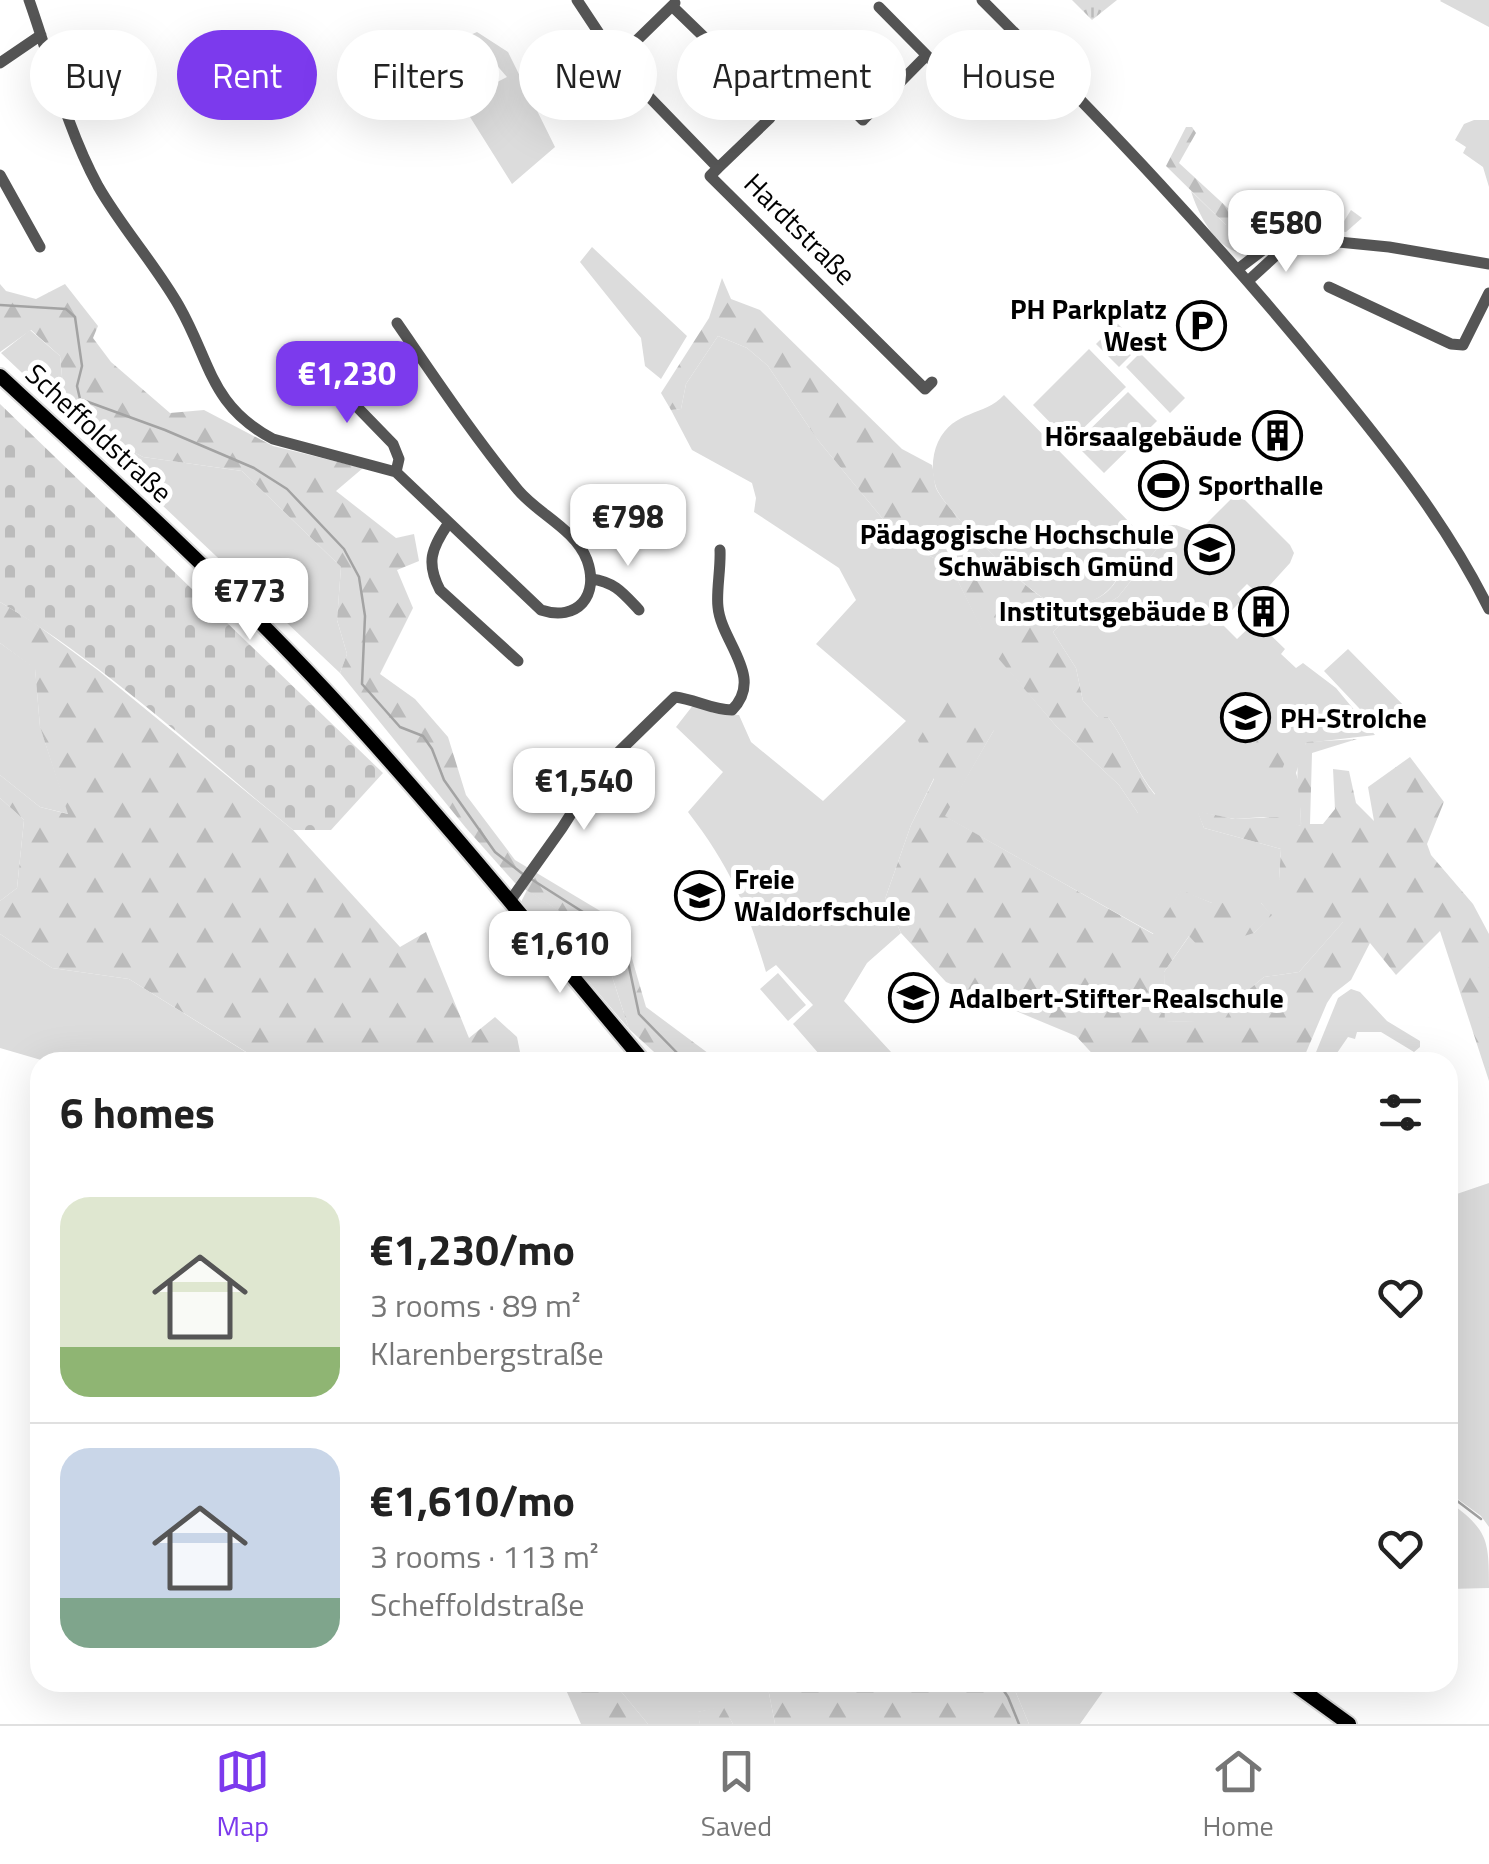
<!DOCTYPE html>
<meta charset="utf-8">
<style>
:root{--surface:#fff;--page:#f6f6f6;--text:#222;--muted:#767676;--line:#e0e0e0;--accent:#7c3aed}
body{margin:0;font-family:"Titillium Web",sans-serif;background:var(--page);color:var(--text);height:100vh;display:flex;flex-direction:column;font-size:38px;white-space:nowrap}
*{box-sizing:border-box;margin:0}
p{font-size:32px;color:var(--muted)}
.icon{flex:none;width:55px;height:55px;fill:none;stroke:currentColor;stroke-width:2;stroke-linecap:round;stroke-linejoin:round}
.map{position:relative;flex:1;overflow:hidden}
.sheet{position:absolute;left:30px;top:1052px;width:1428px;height:640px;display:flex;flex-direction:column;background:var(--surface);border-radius:30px;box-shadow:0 10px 40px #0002}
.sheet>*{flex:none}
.top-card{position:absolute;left:30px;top:30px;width:1430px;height:90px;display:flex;gap:20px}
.price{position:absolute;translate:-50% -85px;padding:0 22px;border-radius:20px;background:#fff;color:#222;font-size:32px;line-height:65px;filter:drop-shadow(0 2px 5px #0008)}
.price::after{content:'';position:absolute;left:50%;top:60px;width:30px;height:22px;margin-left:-15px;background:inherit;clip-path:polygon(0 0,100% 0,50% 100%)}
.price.on{background:var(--accent);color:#fff}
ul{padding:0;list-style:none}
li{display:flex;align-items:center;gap:30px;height:250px;padding:0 30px}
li+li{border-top:2px solid var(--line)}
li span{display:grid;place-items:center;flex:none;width:280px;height:200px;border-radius:30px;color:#555}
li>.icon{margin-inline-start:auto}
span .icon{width:120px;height:120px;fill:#fffc;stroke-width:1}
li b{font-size:42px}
h2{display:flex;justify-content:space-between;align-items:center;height:120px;padding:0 30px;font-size:42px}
.tag{padding:0 35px;border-radius:45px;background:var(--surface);box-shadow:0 10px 40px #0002;font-size:35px;line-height:90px}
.tag.on{background:var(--accent);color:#fff}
.menu{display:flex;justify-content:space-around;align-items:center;height:140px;border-top:2px solid var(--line);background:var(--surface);font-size:28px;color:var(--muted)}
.menu a{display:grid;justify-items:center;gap:5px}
.menu .on{color:var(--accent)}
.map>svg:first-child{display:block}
</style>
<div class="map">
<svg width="1489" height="1724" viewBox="0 0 1489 1724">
<defs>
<pattern id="forest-firs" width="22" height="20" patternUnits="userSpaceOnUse" patternTransform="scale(2.5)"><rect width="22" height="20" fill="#dcdcdc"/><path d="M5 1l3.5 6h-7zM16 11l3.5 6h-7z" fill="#bbb"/></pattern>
<pattern id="cemetery-stones" width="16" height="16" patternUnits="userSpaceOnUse" patternTransform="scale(2.5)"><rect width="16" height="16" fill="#dcdcdc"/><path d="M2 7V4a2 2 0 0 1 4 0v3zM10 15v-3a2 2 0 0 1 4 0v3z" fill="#bbb"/></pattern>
<pattern id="park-tufts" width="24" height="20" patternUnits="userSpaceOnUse" patternTransform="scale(2.5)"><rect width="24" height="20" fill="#dcdcdc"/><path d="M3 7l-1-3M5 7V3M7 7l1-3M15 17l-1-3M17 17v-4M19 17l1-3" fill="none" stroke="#bbb"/></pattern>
</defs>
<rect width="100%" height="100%" fill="#fff"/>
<path fill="#dcdcdc" d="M1441,0H1489V27L1440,1Z
M477,32L508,52L555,147L512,184L460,101L507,77L493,61L461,69L445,46Z
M1474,120H1489V187L1483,167L1463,153L1466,147L1455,140L1464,124Z
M1191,191L1226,225L1287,226L1296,228L1272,232L1240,253C1215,247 1198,214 1191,191Z
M592,247L687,336L661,379L645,366L641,338L580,262Z
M1117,323L1140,346L1119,367L1096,344Z
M30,330L60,356L65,407L115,442L143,457L242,471L341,567L337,620L347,654L340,673L1,353Z
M718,336L747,348L768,366L817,439L901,541L951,567L993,651L1056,726L1119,785L1138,813L1155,794C1135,770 1127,742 1108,717H1098L1083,701L1076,668L1053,632L1069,616L1096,611L1118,597L1176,525L1192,531L1201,529L1232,498L1244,499L1290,545L1294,553L1290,563L1260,596L1247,584L1237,594L1242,600L1220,622L1237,639L1256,621L1285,649L1281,654L1296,668L1303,663L1336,688L1375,735L1306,743L1296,773L1300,786L1301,826L1264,817L1235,819L1198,812L1204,828L1281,849L1279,879L1344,921L1299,972L1264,977L1236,1000L1224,1021L1165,1022L1164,972L1190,935L1254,933L1271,915L1261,903H1212L1181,891L1154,934L944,816L994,730L934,778L911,825L885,899L901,933L867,963L844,1001L891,1052L856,1062H826L793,1024L813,1005L776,965L766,972C746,905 731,868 688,812L723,772L676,727L694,704L713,713L739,715L751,742L823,801L906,721L816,644L856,600L839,568L754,512L756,498L752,483L692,450L671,410L681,409L686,384Z
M1089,349L1126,387L1069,442L1033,405Z
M1140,353L1185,398L1170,413L1126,367Z
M1128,392L1157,421L1104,473L1075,444Z
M1004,395L1142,535C1122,556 1124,586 1094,600C1080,606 1063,606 1049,601C1028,593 943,508 936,487C931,473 932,455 938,442C954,409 984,417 1004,395Z
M0,643L35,668L40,727L69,814L40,807L0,775Z
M1348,649L1414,716L1397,724L1375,725L1324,671Z
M0,798L24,820L17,888L0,901Z
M527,890L599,936L629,1029L521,902Z
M0,934L52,968L129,979L252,1056L251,1062H48L0,1048Z
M778,973L806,1005L788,1021L760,989Z
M1351,989L1360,992L1387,1021L1420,1041V1047L1414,1052L1381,1032H1357L1355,1039L1348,1037L1337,1053V1062H1312L1338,998Z
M1489,1183V1527L1481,1516L1448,1492V1197Z
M1448,1501C1488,1530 1489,1539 1489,1588L1448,1589Z
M614,1683H767L775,1724H733L723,1707L698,1712L700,1724H648Z
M1012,1683H1109L1080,1724H1029Z"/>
<path fill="url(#forest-firs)" d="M1186,127H1192L1196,133L1179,163L1230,210L1259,220C1281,208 1320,215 1341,226L1351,210L1362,218L1346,232L1287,226L1257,236L1226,225L1166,166Z
M722,278L731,299L760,310L902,449L932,465C934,472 934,482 936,488C945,509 1024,589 1045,599C1058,606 1077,606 1091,601C1139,584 1113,524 1176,525L1118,597L1096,611L1069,616L1053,632L1076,668L1083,701L1098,717H1108C1127,742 1135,770 1155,795L1143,814L1138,813L1119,785L1056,726L992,651L951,567L901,541L817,439L768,366L747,348L718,336L686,384L681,409L671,410L661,393L709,318Z
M0,284L6,291L36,299L65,284L98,326L93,338L111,362L170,413L204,410L273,446L363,468L336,491L396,538L414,534L419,561L397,570L413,608L380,674L415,699L448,737L466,795L515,860L622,924L646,1007L720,1062H665L629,1029L599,936L515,883L466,828L340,673L347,654L337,620L341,567L242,471L143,457L115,442L65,406L60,356L31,330L0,352Z
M0,602L33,622L99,671L293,830L400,947L426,932L469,1038L495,1017L517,1037L522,1062H251V1055L129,979L52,968L0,934V901L17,888L24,820L0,798V775L40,807L68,814L40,727L35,669L0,643Z
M943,699L994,730L945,816L1153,934L1181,890L1212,903H1261L1272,915L1254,933L1201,949L1189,936L1164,972L1165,1022L1224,1020L1236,1000L1264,977L1299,972L1343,922L1294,927L1279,879L1281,849L1204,828L1197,811L1234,819L1277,817L1301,826C1302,799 1289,765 1307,742L1357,739L1312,753L1310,824H1323L1335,809L1333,769L1349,771L1356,803L1374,821L1368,787L1410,757L1444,802L1427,844L1431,855L1473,904L1489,934V1081L1440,931L1396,975L1370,943L1351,980L1333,994L1327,1003L1302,1062H1100L1076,1036L946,982L901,933L885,899L911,825L934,779L918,740Z
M1286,716L1299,725L1280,775L1266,776L1249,750L1275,721Z
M563,1683H614L648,1724H581Z
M767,1683H1012L1029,1724H775Z
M723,1706L733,1724H700L697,1712Z"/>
<path fill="url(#cemetery-stones)" d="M0,404L383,773L331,830H293C198,752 106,665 0,602Z"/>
<path fill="url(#park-tufts)" d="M1072,0H1117L1092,20Z"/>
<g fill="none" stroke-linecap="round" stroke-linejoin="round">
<path stroke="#a3a3a3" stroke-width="2.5" d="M0,305L66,309L75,317L82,366L77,386L80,399L165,430L254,468L287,489L344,549L359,577L365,616L362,684L400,727L423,736L432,749L444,780L495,852L524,875
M531,879L616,933L627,957L639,1014L686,1062
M1448,1494L1481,1519
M998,1682L1008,1697L1019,1724"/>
<defs>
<path id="major" d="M0,376C112,479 224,581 328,693C438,812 540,938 644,1062
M1291,1682L1349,1724"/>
</defs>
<use href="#major" stroke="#dbdbdb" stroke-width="18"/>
<path stroke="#555" stroke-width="11" d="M29,0C51,62 66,127 98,186C122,228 155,264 179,306C211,362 210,406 273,439L396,472L541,610C577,622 600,596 587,560C575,529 538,514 518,490C475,438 435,378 397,323
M577,0L624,71L718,168L710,176L925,389L932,382
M982,0C1103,121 1220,244 1328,377C1388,450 1447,524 1489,609
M672,6L771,102
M879,7L961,90
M632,45L675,3
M0,63L41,35
M718,168L770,118L771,102L809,66L863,120L926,56
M0,175L40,247
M1238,269L1276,240L1288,237L1389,247L1489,264
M1248,281L1284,248L1303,237
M1329,287L1451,344L1463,345L1489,293
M324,373L393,444L399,459L396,472
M448,524C431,549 426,563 440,590L518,661
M591,579C615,582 623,593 639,610
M510,901L562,828L597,773L675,697C695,699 711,710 732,710C765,677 721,642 718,607C716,592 721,568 720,550"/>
<use href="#major" stroke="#000" stroke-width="14"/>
</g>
<defs>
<symbol id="parking-ring" viewBox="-11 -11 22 22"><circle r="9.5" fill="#fff" stroke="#000" stroke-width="1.5"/><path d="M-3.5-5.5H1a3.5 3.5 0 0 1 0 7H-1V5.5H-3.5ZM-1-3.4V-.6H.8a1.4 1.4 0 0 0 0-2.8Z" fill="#000"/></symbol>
<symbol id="building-ring" viewBox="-11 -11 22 22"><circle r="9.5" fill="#fff" stroke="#000" stroke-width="1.5"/><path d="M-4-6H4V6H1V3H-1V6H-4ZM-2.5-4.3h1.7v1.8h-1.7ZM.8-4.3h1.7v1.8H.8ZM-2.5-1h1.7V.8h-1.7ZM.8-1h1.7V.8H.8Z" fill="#000"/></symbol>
<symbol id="stadium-ring" viewBox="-11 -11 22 22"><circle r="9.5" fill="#fff" stroke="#000" stroke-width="1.5"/><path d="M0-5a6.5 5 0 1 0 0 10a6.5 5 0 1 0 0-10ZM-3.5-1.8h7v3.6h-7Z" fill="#000"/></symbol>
<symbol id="university-ring" viewBox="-11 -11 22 22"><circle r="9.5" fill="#fff" stroke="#000" stroke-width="1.5"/><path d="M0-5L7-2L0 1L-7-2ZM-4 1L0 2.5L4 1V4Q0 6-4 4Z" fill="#000"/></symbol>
<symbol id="school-ring" viewBox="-11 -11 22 22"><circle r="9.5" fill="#fff" stroke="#000" stroke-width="1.5"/><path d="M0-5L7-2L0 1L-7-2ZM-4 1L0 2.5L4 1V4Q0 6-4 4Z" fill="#000"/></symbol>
</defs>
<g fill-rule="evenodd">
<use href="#parking-ring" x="1174" y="298" width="55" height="55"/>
<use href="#building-ring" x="1250" y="408" width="55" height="55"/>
<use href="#stadium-ring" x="1136" y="458" width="55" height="55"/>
<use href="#university-ring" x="1182" y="522" width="55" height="55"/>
<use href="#building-ring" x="1236" y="584" width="55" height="55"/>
<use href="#school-ring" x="1218" y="690" width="55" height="55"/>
<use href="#school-ring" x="672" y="868" width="55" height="55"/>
<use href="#school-ring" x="886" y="970" width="55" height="55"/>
</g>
<g text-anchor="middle" stroke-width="10" stroke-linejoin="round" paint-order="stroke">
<g font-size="28" fill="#000" stroke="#fff">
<text transform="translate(800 229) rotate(45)" y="10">Hardtstraße</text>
<text transform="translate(99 433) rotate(43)" y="10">Scheffoldstraße</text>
</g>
<g font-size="28" font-weight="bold" fill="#000" stroke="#fff" text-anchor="end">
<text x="1167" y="319">PH Parkplatz<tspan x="1167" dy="32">West</tspan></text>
<text x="1242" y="446">Hörsaalgebäude</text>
<text x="1198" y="495" text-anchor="start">Sporthalle</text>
<text x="1174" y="544">Pädagogische Hochschule<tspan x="1174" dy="32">Schwäbisch Gmünd</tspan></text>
<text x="1229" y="621">Institutsgebäude B</text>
<text x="1280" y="728" text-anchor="start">PH-Strolche</text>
<text x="734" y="889" text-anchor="start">Freie<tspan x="734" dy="32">Waldorfschule</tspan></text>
<text x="949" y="1008" text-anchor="start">Adalbert-Stifter-Realschule</text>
</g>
</g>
</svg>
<b class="price" style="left:1286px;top:275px">€580</b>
<b class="price on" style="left:347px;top:426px">€1,230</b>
<b class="price" style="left:628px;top:569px">€798</b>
<b class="price" style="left:250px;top:643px">€773</b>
<b class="price" style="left:584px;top:833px">€1,540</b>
<b class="price" style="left:560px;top:996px">€1,610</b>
<div class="top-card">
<a class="tag">Buy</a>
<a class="tag on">Rent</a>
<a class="tag">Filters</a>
<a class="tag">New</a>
<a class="tag">Apartment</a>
<a class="tag">House</a>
</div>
<section class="sheet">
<h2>6 homes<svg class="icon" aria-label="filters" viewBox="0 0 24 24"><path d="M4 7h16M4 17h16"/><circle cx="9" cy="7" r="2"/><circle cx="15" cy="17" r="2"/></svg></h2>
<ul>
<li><span style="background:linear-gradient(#dfe7d0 75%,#8fb573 0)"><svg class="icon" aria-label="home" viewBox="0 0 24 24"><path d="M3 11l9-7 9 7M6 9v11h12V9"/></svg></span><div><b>€1,230/mo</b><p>3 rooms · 89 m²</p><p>Klarenbergstraße</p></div><svg class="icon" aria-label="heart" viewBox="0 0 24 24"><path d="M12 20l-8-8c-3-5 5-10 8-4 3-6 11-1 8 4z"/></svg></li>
<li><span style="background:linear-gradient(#c9d6e8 75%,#7fa58c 0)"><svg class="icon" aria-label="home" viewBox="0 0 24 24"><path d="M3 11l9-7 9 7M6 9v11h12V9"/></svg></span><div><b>€1,610/mo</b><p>3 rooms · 113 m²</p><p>Scheffoldstraße</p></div><svg class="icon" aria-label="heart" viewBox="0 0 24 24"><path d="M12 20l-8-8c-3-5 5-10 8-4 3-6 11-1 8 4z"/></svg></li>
</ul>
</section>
</div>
<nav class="menu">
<a class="on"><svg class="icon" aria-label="map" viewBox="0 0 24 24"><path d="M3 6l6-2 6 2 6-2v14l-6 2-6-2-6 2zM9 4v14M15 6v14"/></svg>Map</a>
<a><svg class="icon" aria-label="saved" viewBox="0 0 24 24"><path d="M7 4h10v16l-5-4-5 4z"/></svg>Saved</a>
<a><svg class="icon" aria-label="home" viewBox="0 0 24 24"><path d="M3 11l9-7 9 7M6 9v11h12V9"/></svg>Home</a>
</nav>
